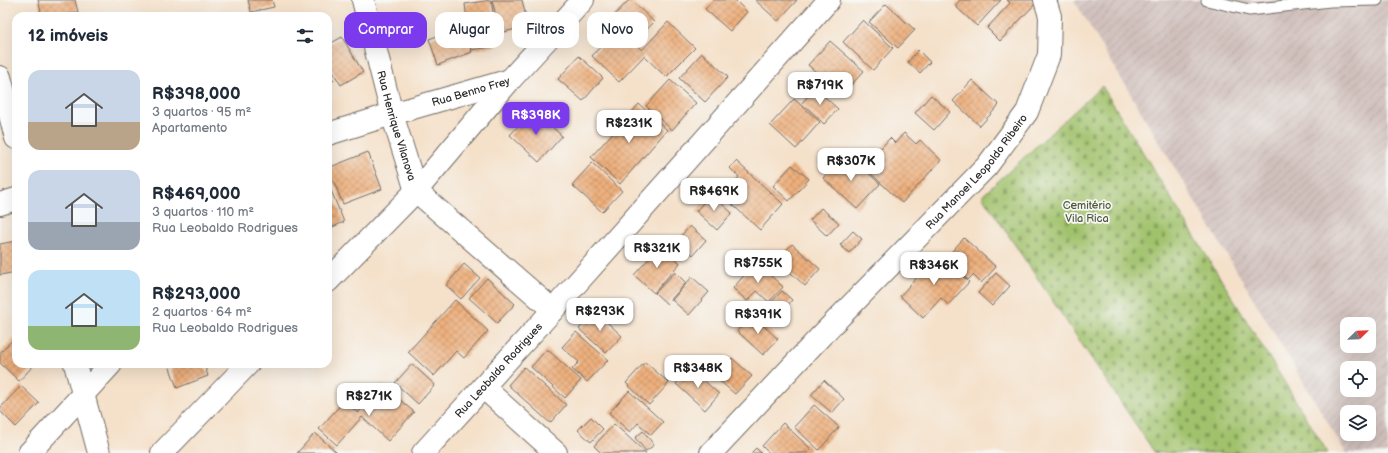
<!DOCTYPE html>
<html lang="pt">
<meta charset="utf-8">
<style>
:root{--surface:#fff;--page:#f6f6f7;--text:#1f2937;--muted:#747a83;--accent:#7c3aed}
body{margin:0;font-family:"Balsamiq Sans",sans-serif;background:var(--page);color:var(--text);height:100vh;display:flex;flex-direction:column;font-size:15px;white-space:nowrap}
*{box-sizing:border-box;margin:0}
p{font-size:13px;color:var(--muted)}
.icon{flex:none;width:22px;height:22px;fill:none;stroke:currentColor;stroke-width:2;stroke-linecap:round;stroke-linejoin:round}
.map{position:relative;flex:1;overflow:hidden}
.panel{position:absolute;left:12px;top:12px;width:320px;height:356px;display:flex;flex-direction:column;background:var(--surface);border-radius:12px;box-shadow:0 4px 16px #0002}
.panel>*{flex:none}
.hud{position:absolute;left:344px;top:12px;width:380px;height:36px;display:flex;gap:8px}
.needle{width:26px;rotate:67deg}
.tools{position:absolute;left:1340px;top:317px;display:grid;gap:8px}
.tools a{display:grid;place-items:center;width:36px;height:36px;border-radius:8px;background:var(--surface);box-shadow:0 4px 16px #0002;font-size:20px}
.price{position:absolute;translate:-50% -34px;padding:0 9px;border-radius:8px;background:#fff;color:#222;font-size:13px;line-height:26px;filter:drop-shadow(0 1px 2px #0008)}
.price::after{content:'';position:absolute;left:50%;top:24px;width:12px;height:9px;margin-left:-6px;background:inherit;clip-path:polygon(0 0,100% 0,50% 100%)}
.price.selected{background:var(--accent);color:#fff}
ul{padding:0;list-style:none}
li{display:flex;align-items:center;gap:12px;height:100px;padding:0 16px}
li span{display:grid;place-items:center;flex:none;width:112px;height:80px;border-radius:12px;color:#555}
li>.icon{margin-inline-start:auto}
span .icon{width:48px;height:48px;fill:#fffc;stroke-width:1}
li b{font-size:17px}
h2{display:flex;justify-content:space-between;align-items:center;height:48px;padding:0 16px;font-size:17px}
.tag{padding:0 14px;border-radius:12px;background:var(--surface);box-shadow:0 4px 16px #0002;font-size:14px;line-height:36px}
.tag.selected{background:var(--accent);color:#fff}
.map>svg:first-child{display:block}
</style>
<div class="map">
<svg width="1388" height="453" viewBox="0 0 1388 453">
<defs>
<pattern id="industrial-furrows" width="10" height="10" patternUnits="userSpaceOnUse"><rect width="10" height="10" fill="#d0c0bc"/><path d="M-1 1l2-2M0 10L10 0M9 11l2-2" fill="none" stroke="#b3a5a2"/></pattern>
<pattern id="cemetery-stones" width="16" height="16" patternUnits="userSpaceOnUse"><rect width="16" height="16" fill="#a1c26c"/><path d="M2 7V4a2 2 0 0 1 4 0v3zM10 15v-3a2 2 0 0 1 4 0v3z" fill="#839e59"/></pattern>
<pattern id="building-cross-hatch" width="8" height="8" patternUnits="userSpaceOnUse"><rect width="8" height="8" fill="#eeb07e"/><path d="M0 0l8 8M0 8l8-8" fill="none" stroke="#c18f67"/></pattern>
</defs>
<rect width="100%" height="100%" fill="#f6f6f2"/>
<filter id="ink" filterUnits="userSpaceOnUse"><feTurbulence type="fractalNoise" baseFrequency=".025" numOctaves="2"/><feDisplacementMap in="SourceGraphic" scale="8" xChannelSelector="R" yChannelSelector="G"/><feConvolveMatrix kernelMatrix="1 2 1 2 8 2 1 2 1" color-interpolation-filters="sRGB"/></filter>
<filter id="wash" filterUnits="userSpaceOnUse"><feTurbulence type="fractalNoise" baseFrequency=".012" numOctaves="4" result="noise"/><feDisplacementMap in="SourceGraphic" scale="16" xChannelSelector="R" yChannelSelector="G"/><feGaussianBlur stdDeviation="0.9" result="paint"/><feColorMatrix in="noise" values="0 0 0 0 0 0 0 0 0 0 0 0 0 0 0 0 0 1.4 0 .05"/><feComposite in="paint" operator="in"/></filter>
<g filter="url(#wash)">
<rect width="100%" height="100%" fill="#f5e1ca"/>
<path fill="url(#industrial-furrows)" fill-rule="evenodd" d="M1074,0H1388V453H1346ZM1347,324H1369V346H1347ZM1347,368H1369V390H1347ZM1347,412H1369V434H1347Z"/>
<path fill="url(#cemetery-stones)" stroke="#66764c" d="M1102,86L1328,453H1155L982,196Z"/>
<g id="blocks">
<path fill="url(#building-cross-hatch)" d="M38,0H75L78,12L60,16H42Z
M248,0H272L274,7L251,12Z
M491,0L498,46L471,50L465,4Z
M492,0H522L528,26L500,33Z
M629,0H631L654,22L634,43L642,50L668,22L695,48L666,77L644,56L619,82L592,56L615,31L607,23Z
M713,0H735L747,12L730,31L705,9Z
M755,0H797L778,21Z
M960,0H1001L977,26L955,6Z
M1007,0H1033L1036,3L1000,41L987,28L1010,3Z
M886,4L915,30L898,48L869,22Z
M863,20L893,48L873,70L843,42Z
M462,27L472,52L438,65L429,39Z
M342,37L363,72L341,85L328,64V45Z
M830,41L864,71L842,95L808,65Z
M918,50L930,62L920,73L908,62Z
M702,53L728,77L705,102L679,78Z
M579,56L603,78L583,101L558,79Z
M328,75L334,80L328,86Z
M670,80L696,103L672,130L646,106Z
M972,80L999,105L980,126L953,101Z
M815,88L838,109L824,124L802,103Z
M931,95L950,112L934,130L915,113Z
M794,99L820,122L796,149L770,125Z
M639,104L667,130L620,184L591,157Z
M533,110L562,136L539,162L510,135Z
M904,133L916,144L920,140L941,160L902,203L864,167L890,138L895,143Z
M368,152L382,189L343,204L328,168Z
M844,155L860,169L862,167L880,184L857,209L823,178Z
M736,161L783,204L760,230L722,195L739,177L730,168Z
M592,163L622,191L602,212L572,185Z
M792,165L809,179L789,201L773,186Z
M328,183L344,222L328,229Z
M711,194L732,213L717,230L696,211Z
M821,208L839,223L827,236L810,220Z
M690,226L706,240L693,255L677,240Z
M853,231L862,239L849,253L840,245Z
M964,238L996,267L981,283L973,275L968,280L945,259Z
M16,241V272L0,275V244Z
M792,244L820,269L805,286L777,260Z
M661,245L680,263L654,293L634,275Z
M938,254L969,282L948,305L941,298L923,318L900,296Z
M756,262L783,287L769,302L757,291L747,301L733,288Z
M464,264L480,278L461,299L446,285Z
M675,272L686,283L667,304L655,293Z
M996,273L1010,286L992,306L978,293Z
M692,277L709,292L689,315L672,300Z
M487,278L515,304L497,323L469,298Z
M782,291L792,300L777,317L767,307Z
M455,300L488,331L464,358L456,351L434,376L408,352Z
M595,311L622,336L606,353L579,329Z
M752,315L778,339L763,355L737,331Z
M576,332L608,360L587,382L572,369L579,362L562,347Z
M16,336V364H35L19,381L0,363V353Z
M547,349L581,380L565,398L531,367Z
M732,358L752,376L735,394L715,377Z
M645,362L669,383L649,405L626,383Z
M173,364H204L208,376L177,388L169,365Z
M412,364L435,385L418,404L395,383Z
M524,367L566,405L550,423L508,385Z
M690,368L719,394L705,410L676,384Z
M824,380L844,399L832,413L811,395Z
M383,385L414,412L388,441L362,417L337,445L319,429L344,401L358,413Z
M21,386L39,403L16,427L0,411V408Z
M629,391L663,422L651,435L638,423L630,432L609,413Z
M814,405L839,427L819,450L794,427Z
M591,417L603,429L591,442L578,430Z
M783,423L811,449L807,453H769L762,446Z
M614,424L646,453H601L594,446Z
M643,431L654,445L646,451L635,438Z
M315,433L337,453H297Z
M756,448L761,453H751Z"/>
</g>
</g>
<g filter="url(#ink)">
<use href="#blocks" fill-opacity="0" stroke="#726b63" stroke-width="1"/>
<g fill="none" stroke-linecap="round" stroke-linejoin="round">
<defs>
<path id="service" d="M1207,0L1249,10L1330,1L1377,0"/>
<g id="minor">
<path id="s1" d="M363,0L392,114L416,191L553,310"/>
<path id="s2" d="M328,134L392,114L510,80"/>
<path d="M0,204L16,199"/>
<path d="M328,281L416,191L510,80L583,0"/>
<path d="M483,387L556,453"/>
<path d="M29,453L111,364"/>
<path d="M162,453L248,364"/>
<path id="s3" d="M423,453L553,310L829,0"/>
<path id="s4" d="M711,453L820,337L987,166L1027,112L1049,55L1050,16L1045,0"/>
</g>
<path id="tertiary" d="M0,77L16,138
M75,364L99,453"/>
</defs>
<use href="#service" stroke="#726b63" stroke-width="13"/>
<use href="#minor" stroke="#726b63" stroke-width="24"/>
<use href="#tertiary" stroke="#726b63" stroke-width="24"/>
<use href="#service" stroke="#fff" stroke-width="11"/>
<use href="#minor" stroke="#fff" stroke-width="22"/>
<use href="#tertiary" stroke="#fff" stroke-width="22"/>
</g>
</g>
<g text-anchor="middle" stroke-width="3.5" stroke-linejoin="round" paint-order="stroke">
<g font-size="11" fill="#2b2b2b" stroke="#f6f6f2">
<text dy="4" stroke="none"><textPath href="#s2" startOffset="149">Rua Benno Frey</textPath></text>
<text dy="4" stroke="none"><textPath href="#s1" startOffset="130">Rua Henrique Vilanova</textPath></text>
<text dy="4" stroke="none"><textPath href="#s4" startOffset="387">Rua Manoel Leopoldo Ribeiro</textPath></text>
<text dy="4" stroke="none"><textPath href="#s3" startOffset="112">Rua Leobaldo Rodrigues</textPath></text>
</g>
<g font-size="11" fill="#4e583e" stroke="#f6f6f2">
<text x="1087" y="209">Cemitério<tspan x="1087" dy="13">Vila Rica</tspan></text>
</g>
</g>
</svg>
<div class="tools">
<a><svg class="needle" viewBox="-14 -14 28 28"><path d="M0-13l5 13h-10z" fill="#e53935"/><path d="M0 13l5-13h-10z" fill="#747a83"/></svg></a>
<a><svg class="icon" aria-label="locate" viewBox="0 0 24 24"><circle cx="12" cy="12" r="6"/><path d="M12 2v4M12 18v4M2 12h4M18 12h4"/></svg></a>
<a><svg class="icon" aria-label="layers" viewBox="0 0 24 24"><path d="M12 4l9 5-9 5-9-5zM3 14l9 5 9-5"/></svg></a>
</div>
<b class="price" style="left:820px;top:106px">R$719K</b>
<b class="price selected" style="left:536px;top:136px">R$398K</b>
<b class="price" style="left:629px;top:144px">R$231K</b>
<b class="price" style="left:851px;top:182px">R$307K</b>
<b class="price" style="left:714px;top:212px">R$469K</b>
<b class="price" style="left:657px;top:269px">R$321K</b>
<b class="price" style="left:758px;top:284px">R$755K</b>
<b class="price" style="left:934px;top:286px">R$346K</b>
<b class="price" style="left:600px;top:332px">R$293K</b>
<b class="price" style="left:758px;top:335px">R$391K</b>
<b class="price" style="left:698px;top:389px">R$348K</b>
<b class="price" style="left:369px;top:417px">R$271K</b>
<div class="hud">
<a class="tag selected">Comprar</a>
<a class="tag">Alugar</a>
<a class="tag">Filtros</a>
<a class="tag">Novo</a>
</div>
<section class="panel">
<h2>12 imóveis<svg class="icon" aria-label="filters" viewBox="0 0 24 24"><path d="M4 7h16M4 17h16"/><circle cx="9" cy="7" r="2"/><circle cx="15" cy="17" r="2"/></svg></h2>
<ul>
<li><span style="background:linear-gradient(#c9d6e8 65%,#b9a48a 0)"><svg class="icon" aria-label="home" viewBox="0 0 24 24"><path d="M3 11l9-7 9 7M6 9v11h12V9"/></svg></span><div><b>R$398,000</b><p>3 quartos · 95 m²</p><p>Apartamento</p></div></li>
<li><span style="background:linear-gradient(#c9d6e8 65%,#9aa5b1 0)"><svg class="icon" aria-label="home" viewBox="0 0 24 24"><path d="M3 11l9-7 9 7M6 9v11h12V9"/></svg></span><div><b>R$469,000</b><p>3 quartos · 110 m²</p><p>Rua Leobaldo Rodrigues</p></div></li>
<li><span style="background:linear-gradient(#bfe0f5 70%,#8fb573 0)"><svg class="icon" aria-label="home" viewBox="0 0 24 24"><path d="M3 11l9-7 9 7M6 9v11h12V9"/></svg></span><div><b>R$293,000</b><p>2 quartos · 64 m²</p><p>Rua Leobaldo Rodrigues</p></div></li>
</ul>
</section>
</div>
